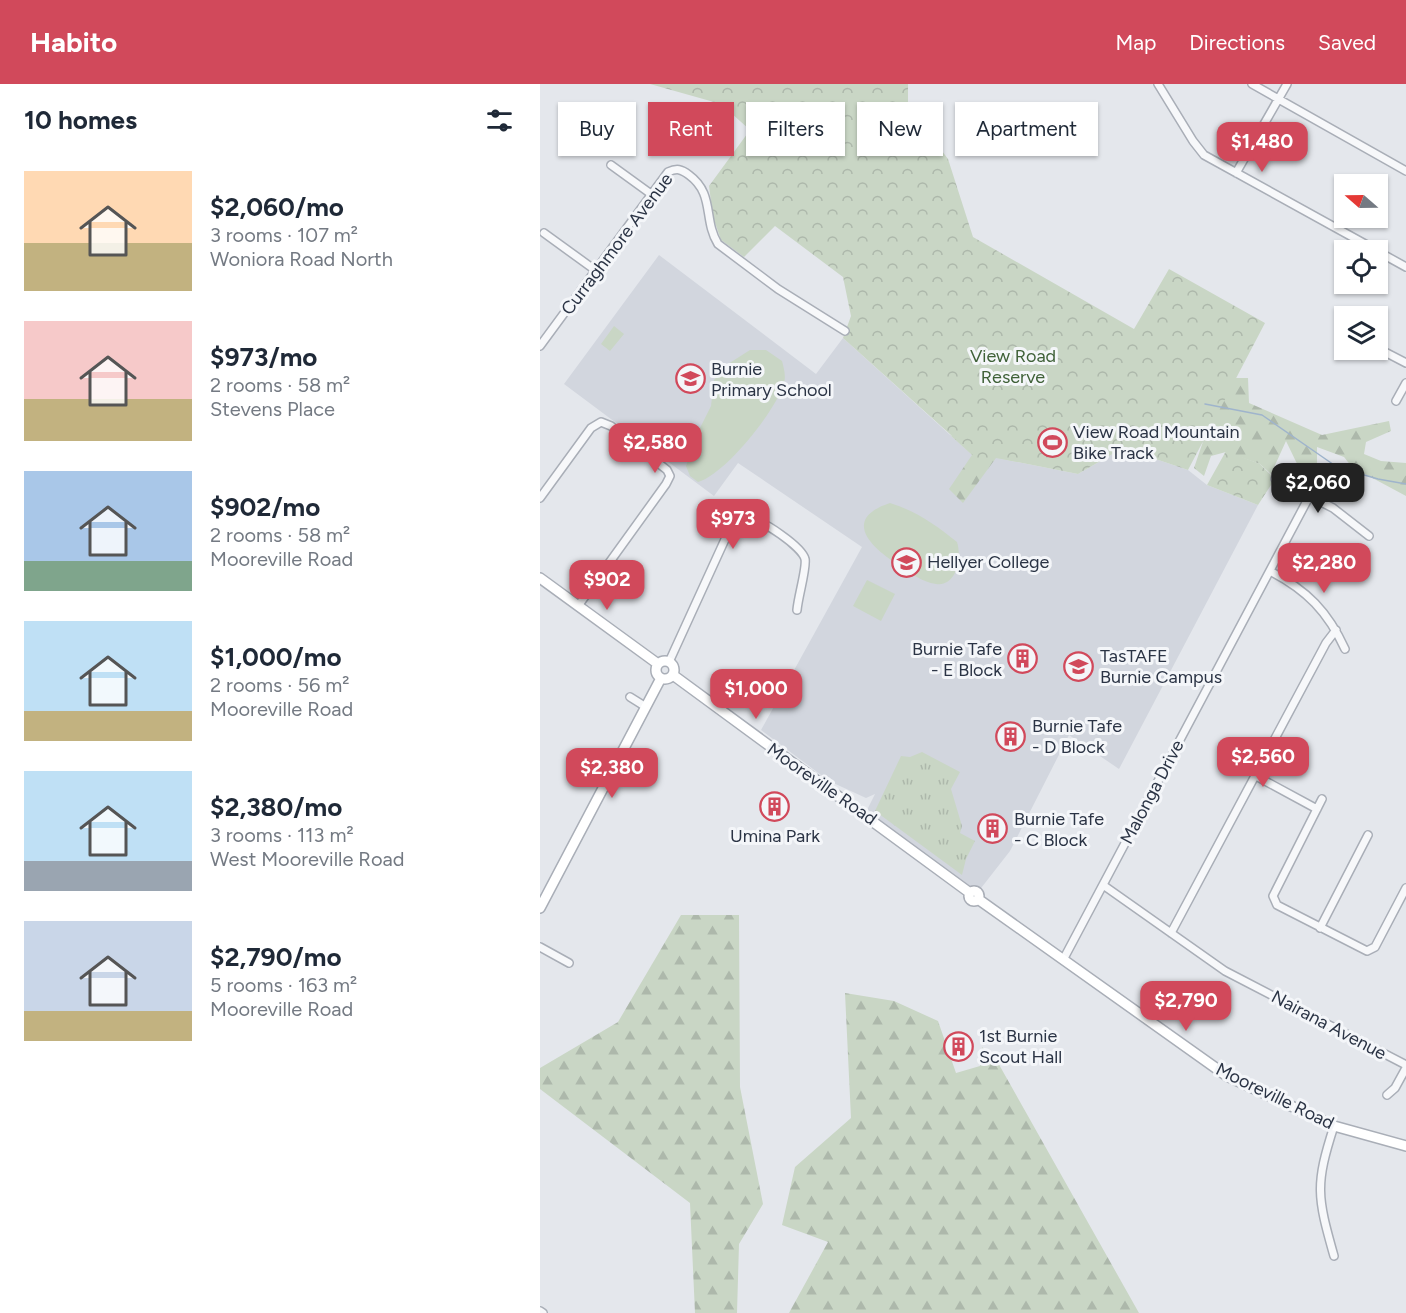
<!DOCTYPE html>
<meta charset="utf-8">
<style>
:root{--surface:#fff;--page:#f6f6f7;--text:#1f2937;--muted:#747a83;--accent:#d1495b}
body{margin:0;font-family:Figtree,sans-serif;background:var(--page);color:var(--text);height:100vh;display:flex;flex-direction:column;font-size:22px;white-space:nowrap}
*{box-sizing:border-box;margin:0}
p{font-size:20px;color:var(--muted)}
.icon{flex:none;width:33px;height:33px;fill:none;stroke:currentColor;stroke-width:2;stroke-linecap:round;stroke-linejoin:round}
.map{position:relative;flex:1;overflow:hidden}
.details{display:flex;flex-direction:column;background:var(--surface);width:540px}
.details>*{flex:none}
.hud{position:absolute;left:18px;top:18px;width:570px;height:54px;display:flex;gap:12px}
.needle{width:39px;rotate:290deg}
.controls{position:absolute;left:794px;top:90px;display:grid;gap:12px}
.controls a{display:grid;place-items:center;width:54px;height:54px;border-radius:0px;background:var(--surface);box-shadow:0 2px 4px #0004;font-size:30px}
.price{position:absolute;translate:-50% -51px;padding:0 14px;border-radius:12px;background:var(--accent);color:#fff;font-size:20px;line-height:39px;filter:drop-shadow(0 2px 3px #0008)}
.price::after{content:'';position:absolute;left:50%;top:36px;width:18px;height:14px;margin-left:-9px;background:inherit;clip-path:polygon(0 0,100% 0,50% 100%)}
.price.selected{background:#222;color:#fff}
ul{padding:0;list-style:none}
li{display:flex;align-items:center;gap:18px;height:150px;padding:0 24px}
li span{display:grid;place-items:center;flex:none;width:168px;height:120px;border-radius:0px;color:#555}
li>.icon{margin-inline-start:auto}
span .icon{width:72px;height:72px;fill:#fffc;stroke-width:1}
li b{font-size:26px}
h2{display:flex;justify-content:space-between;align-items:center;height:72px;padding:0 24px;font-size:26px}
.chip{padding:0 21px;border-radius:0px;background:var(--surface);box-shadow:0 2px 4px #0004;font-size:21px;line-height:54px}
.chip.selected{background:var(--accent);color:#fff}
header{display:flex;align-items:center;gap:36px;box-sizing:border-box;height:84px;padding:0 30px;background:var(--accent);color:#fff}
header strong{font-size:28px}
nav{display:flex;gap:33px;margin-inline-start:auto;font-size:21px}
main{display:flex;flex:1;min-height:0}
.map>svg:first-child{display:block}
</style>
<header>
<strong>Habito</strong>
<nav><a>Map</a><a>Directions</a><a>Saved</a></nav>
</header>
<main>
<section class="details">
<h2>10 homes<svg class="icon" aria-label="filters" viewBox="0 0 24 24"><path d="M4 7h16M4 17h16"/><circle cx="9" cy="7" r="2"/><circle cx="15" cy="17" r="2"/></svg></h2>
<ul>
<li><span style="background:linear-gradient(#ffd9b3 60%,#c2b280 0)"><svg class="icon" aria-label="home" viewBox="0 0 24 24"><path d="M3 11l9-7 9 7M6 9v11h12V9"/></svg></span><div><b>$2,060/mo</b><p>3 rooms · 107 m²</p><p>Woniora Road North</p></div></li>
<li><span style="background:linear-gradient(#f6c9c9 65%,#c2b280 0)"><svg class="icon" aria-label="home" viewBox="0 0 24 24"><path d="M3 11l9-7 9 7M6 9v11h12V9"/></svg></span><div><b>$973/mo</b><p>2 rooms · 58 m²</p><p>Stevens Place</p></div></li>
<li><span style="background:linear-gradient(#a9c7e8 75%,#7fa58c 0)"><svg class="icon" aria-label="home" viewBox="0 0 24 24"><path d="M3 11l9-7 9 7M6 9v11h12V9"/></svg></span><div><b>$902/mo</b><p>2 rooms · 58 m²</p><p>Mooreville Road</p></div></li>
<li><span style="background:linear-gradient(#bfe0f5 75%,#c2b280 0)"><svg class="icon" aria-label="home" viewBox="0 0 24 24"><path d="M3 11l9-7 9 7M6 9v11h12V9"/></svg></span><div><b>$1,000/mo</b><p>2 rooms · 56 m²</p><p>Mooreville Road</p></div></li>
<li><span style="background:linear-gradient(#bfe0f5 75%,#9aa5b1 0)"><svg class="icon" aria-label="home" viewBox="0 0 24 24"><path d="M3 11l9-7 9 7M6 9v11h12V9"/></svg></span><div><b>$2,380/mo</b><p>3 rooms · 113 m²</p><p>West Mooreville Road</p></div></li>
<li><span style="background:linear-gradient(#c9d6e8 75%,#c2b280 0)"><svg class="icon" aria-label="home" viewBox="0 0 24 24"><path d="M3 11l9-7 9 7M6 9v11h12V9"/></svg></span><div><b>$2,790/mo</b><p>5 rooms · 163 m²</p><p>Mooreville Road</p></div></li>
</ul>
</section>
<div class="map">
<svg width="866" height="1229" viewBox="0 0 866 1229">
<defs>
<pattern id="grass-tufts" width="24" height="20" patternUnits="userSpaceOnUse" patternTransform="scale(1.5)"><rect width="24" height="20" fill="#c9d6c5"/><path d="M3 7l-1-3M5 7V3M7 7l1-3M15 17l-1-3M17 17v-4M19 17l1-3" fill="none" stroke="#adb8ab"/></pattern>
<pattern id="forest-firs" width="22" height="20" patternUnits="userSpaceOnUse" patternTransform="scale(1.5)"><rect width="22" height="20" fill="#c9d6c5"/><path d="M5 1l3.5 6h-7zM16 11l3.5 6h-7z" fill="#adb8ab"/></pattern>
<pattern id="park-crowns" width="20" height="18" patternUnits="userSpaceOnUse" patternTransform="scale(1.5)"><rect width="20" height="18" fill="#c9d6c5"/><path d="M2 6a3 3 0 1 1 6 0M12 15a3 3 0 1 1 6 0" fill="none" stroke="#adb8ab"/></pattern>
</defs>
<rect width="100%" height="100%" fill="#e4e7ec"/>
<path fill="#d2d6de" d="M119,171L276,290L303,254L440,378L452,373L538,390L583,364L648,386L667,401L718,421L579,685L529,651L470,767L438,808L325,730L335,710L326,714L289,697L221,646L322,463L198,379L174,412L24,300Z"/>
<path fill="url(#grass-tufts)" d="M382,668L420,688L411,705L422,742L420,749L435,757L426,775L422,791L335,727L361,672L370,673Z"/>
<path fill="url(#forest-firs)" d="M689,294H708L709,319L782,351L849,337L851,347L826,358L824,370L841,377L866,379V412L812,383L804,373L777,363V393L761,388L746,357L731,390L720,380L686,368L671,372L664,392L654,384L670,337Z
M410,351L478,378L456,374L423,419L409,405L432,371Z
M141,831H199L200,1003L223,1120L199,1160L197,1229H155L150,1119L0,1005V984L78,938Z
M305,909L354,917L398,937L416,989L440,982L442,963L457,977L599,1229H249L288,1158L242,1141L255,1083L311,1034Z"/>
<path fill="url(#park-crowns)" d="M110,0H368V22L408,75L433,153L594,245L629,185L725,239L648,386L583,364L538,390L452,373L441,378L303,254L311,232L303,193L235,142L204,173L181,156L173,133L169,102L210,46L181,20Z
M686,367L720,380L735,395L718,421L667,401Z"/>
<path fill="#c9d6c5" d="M74,242L84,250L70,267L61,260Z
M210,266H226L242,277C244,285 246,291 244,300C235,327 186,390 158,398L150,392L146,382L160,344L171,322L174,296L188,280Z
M350,419C376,427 396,441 417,458C422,473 417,503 396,500C382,498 370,489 359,481C331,464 301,435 350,419Z
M327,496L355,510L341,537L313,522Z"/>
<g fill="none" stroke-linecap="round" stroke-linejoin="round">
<path stroke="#9fb4cc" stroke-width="1.5" d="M665,320L722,331L797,383L838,395L866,400"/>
<defs>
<path id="street" d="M618,0L653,57L664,71L836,166
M712,0L866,87
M71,81L111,110
M696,89L747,0
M4,149L55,186
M837,167L866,183
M0,262L128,88C137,84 141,85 149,91C175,110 163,136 178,160L238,205L305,247
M841,266L866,279
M856,317L866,299
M735,395L793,424L829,452
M0,414L51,344L61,338L71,342L127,386L130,392L126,400L38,522
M730,487C767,506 788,528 805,565
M129,578L187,451C193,442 198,435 209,435C222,435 262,463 265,475C267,483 258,513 257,526
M90,613L106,623
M716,692L777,725
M782,715L733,812L737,821L827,867L835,863L866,804
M563,801L685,887L866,981
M780,844L828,751
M631,849L786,559L796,546
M0,863L29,879
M523,876L769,413
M847,1011L855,1004L866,984
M794,1172C777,1112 775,1101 794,1042
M0,1227L3,1229"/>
<path id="secondary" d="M0,494L118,580
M116 586a9 9 0 1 1 18 0a9 9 0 1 1-18 0Z
M133,591L430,809
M429 812a5 5 0 1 1 10 0a5 5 0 1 1-10 0Z
M438,815L687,992L794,1042L866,1062
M0,824L121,594"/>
</defs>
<use href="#street" stroke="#a9aeb7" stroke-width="10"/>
<use href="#secondary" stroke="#a9aeb7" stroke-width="12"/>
<use href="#street" stroke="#f7f8fa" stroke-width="7"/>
<use href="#secondary" stroke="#fff" stroke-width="9"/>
</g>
<defs>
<symbol id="school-ring" viewBox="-11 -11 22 22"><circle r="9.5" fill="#f4f6f9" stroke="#d1495b" stroke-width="1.5"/><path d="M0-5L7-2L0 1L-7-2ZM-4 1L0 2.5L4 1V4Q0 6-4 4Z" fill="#d1495b"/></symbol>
<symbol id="stadium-ring" viewBox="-11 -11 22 22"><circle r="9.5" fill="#f4f6f9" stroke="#d1495b" stroke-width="1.5"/><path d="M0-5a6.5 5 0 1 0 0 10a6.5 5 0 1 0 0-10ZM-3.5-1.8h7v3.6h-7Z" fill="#d1495b"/></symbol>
<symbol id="university-ring" viewBox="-11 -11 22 22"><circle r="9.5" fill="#f4f6f9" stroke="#d1495b" stroke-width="1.5"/><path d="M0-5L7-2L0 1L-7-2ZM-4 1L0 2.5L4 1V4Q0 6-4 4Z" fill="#d1495b"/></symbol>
<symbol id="building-ring" viewBox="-11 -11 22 22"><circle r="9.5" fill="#f4f6f9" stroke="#d1495b" stroke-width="1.5"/><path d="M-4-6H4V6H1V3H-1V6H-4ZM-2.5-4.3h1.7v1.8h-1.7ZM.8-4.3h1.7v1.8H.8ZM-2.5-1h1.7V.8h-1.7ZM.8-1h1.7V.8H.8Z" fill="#d1495b"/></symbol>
</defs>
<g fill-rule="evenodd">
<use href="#school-ring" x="134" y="278" width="33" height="33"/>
<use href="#stadium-ring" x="496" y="342" width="33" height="33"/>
<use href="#university-ring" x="350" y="462" width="33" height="33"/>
<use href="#building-ring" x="466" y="558" width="33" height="33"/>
<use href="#university-ring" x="522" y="566" width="33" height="33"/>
<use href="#building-ring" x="454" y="636" width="33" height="33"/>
<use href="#building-ring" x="218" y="706" width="33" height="33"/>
<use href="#building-ring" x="436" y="728" width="33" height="33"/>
<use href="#building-ring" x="402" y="946" width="33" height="33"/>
</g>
<g text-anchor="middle" stroke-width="6" stroke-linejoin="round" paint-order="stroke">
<g font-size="18" fill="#2b3445" stroke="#f4f6f9">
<text transform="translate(77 160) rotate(-53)" y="6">Curraghmore Avenue</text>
<text transform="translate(282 700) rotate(35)" y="6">Mooreville Road</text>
<text transform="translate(612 708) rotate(-62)" y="6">Malonga Drive</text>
<text transform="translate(789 941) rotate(28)" y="6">Nairana Avenue</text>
<text transform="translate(735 1012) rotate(26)" y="6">Mooreville Road</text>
</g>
<g font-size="18" fill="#3f6138" stroke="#f4f6f9">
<text x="473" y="278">View Road<tspan x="473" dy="21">Reserve</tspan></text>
</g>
<g font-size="18" fill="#2b3445" stroke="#f4f6f9" text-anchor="start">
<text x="171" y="291">Burnie<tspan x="171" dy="21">Primary School</tspan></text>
<text x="533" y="354">View Road Mountain<tspan x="533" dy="21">Bike Track</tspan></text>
<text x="387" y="484">Hellyer College</text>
<text x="462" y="571" text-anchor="end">Burnie Tafe<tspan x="462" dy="21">- E Block</tspan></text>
<text x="560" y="578">TasTAFE<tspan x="560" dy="21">Burnie Campus</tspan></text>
<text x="492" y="648">Burnie Tafe<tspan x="492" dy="21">- D Block</tspan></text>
<text x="474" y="741">Burnie Tafe<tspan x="474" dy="21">- C Block</tspan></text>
<text x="235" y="758" text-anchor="middle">Umina Park</text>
<text x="439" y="958">1st Burnie<tspan x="439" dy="21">Scout Hall</tspan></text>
</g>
</g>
</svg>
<div class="controls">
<a><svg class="needle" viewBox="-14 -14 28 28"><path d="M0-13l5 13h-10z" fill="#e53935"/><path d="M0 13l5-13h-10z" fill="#747a83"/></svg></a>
<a><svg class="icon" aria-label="locate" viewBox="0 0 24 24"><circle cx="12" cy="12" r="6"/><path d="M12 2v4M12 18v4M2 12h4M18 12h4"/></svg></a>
<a><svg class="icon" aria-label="layers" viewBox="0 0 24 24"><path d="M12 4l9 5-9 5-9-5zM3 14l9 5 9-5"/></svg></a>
</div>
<b class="price" style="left:722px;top:89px">$1,480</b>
<b class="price" style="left:115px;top:390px">$2,580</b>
<b class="price selected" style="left:778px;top:430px">$2,060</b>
<b class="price" style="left:193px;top:466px">$973</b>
<b class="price" style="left:784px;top:510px">$2,280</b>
<b class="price" style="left:67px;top:527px">$902</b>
<b class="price" style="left:216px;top:636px">$1,000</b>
<b class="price" style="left:723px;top:704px">$2,560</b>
<b class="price" style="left:72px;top:715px">$2,380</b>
<b class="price" style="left:646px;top:948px">$2,790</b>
<div class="hud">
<a class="chip">Buy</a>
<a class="chip selected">Rent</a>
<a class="chip">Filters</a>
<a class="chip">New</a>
<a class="chip">Apartment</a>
</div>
</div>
</main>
